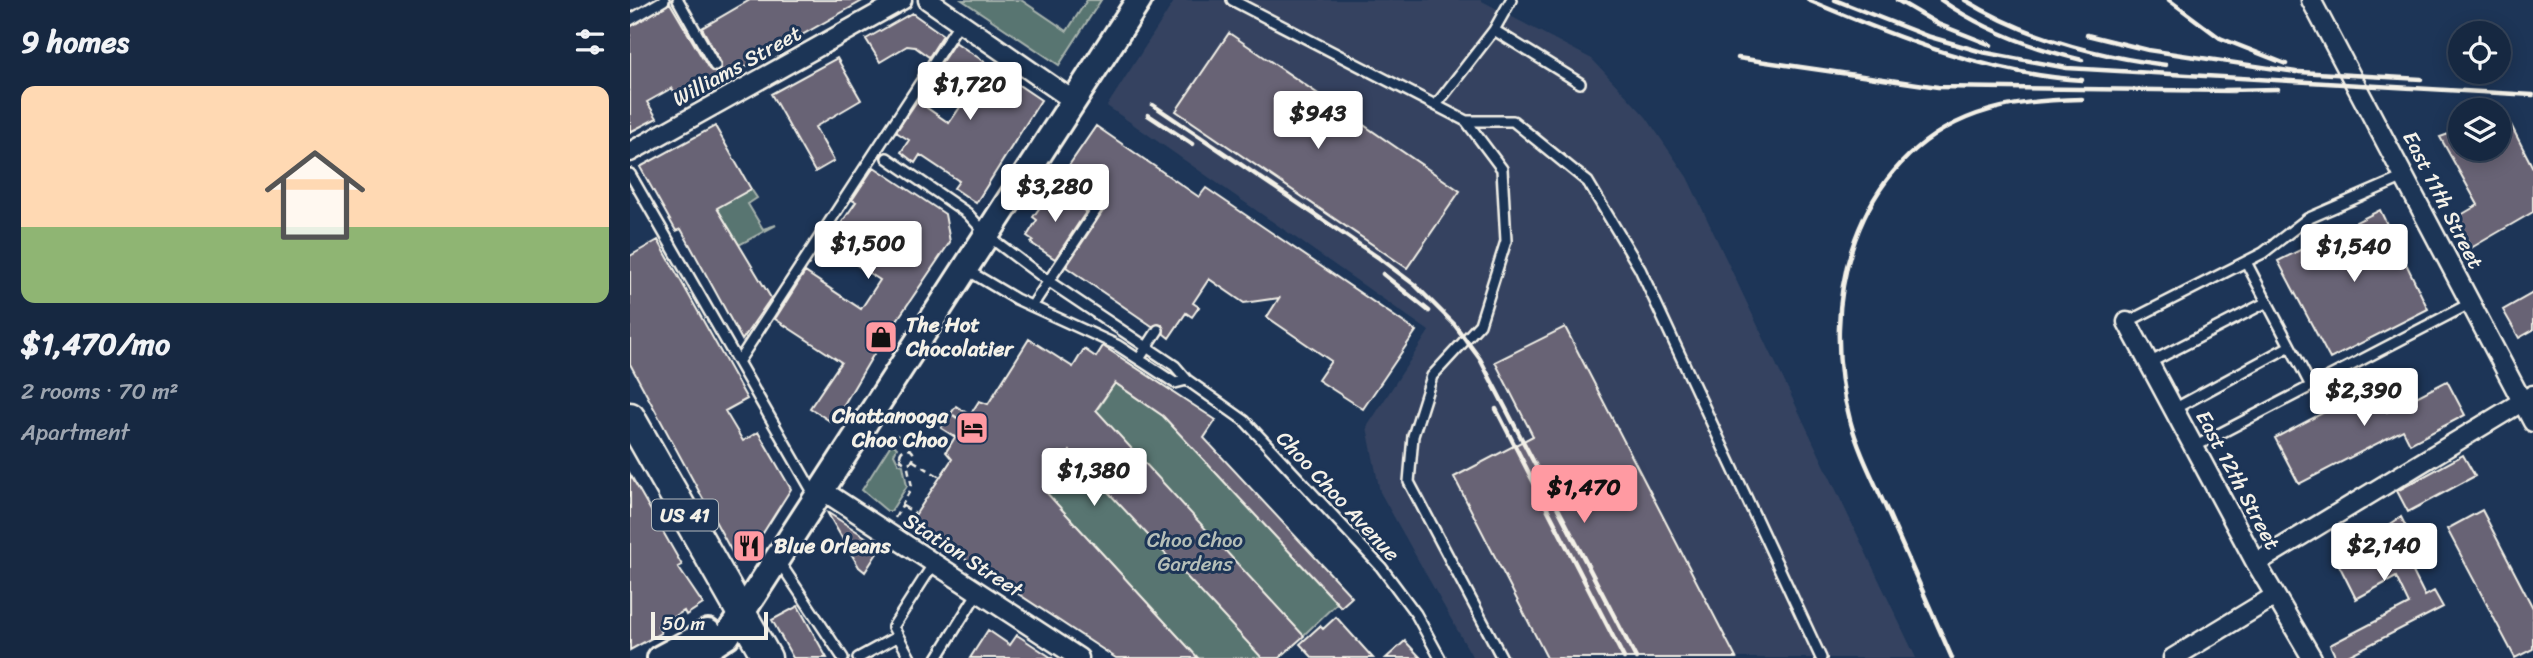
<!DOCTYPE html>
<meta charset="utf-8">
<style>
:root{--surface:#162841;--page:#23344c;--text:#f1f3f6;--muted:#9ea6b1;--line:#35445a;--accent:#ff9aa2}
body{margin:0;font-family:Sriracha,sans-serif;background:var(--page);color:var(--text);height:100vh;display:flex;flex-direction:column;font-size:26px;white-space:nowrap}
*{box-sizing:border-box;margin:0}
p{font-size:23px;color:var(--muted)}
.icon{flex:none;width:38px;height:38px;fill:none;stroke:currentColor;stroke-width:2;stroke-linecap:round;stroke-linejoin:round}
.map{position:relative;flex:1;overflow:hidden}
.side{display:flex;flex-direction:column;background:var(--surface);width:630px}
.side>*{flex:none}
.buttons{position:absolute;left:1818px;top:21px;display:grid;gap:14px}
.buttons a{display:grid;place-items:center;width:63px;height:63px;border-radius:50%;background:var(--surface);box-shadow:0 4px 18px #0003,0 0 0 2px var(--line);font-size:35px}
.scale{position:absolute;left:21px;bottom:18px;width:117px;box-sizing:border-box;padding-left:7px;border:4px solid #f4f1e8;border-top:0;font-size:19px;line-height:24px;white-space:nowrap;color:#f4f1e8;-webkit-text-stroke:5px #1d3557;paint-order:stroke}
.price{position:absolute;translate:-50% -60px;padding:0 16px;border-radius:7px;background:#fff;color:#222;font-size:23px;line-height:46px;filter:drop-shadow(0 2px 4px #0008)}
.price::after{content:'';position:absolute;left:50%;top:42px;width:21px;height:16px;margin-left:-10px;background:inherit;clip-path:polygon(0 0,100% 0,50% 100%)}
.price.on{background:var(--accent);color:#111}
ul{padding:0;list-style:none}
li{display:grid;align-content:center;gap:14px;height:371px;padding:0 21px}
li+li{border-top:2px solid var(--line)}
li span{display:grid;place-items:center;height:217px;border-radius:14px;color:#555}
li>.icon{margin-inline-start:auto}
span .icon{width:126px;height:126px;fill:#fffc;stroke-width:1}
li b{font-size:30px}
h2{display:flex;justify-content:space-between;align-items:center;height:84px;padding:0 21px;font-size:30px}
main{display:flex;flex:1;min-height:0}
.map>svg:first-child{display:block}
</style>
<main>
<section class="side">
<h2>9 homes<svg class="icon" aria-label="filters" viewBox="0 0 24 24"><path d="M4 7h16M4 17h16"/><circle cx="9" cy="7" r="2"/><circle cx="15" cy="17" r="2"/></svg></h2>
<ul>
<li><span style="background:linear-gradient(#ffd9b3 65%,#8fb573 0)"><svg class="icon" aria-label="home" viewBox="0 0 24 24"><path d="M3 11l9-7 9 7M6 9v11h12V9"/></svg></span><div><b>$1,470/mo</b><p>2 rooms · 70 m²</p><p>Apartment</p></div></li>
</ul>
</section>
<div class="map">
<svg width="1903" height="658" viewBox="0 0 1903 658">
<rect width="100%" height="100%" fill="#1d3557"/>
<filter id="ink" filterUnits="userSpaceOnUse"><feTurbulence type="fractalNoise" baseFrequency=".0143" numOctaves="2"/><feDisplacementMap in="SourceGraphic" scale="14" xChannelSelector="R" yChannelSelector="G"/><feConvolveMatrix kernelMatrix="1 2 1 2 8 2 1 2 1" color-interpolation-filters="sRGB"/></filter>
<g filter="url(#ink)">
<path fill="#344360" d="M545,0H850L962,59L1016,117L1057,177L1286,658H843L750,492L737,427L799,331L477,106Z"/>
<path fill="#587471" stroke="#a6b2ac" stroke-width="2" d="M332,0H391L437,31L457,0H471L429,65Z
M121,189L127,198L118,204L133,229L146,225L109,245L87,208Z
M485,383L533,416L707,603L650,658H568L414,490Z
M267,435L270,437L264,445L267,448L264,454L269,464L273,465L277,486L261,511H257L232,490Z"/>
<path fill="#686375" stroke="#f4f1e8" stroke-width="2" d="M120,0H234L51,103L42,88L17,102L27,118L0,132V27L40,3L79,69L86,73L91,70V63L72,28Z
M282,13L313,35L299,57L285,47L277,46L250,62L236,39Z
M599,33L830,191L777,268L546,111Z
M325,42L411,100L346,203L324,188L329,181L290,155L285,163L271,152L279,140L266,132L287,101L319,123L335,100L302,77Z
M207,58L231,100L185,127L204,161L185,172L141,94Z
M1869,123L1881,125L1903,168V212L1841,248L1824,219L1848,205L1810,137L1830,130V149H1869Z
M85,126L121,189L87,208L141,298L112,340L51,229L46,231L10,167Z
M466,126L569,197L576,188L786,331L733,409L688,380L701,361L637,317L649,298L614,303L579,279L563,303L569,307L562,317L556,313L539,338L534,334L532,325L522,326L436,267L473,211L470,204L431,177Z
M244,167L315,214L320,242L242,357L203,423L180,408L211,362L145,319L175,272L231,309L250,280L196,245L226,202L222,200Z
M423,189L456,212L425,259L401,243L403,240L397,236L407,220L403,217Z
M1750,210L1798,309L1700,359L1648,261Z
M28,240L117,399L95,411L113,441L128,432L161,489L121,552L115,555L103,554L0,364V256Z
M1903,293V330L1889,338L1873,310Z
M935,327L1106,658H917L824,477L903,436L865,362Z
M399,339L443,367L454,349L466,357L473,346L586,420L574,438L722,597L711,607L533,416L485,383L466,410L674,636L649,658H632L440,451L414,490L568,658H486L280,523L322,459L316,452L325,437L311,428L326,406L340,415L349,401L358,404Z
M1817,381L1835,415L1780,444L1773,430L1669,484L1645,438L1744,386L1757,412Z
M1833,455L1845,476L1778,512L1767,491Z
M0,474L52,565L48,567L73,604L56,615L54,611L28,626L31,633L0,650Z
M1852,510L1903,608V649L1885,658L1817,529Z
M197,512L251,547L235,572L229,567Z
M1771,517L1796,566L1783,572L1795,596L1804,591L1813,607L1714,658H1706L1700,645L1779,604L1766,577L1726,599L1703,553L1744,535Z
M168,606L197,658H163L142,620Z
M706,617L743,658H683L670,644L690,626L693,629Z
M358,630L380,645L387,635L422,658H340Z
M775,641L791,658H756Z"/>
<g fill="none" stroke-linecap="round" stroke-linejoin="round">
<defs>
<path id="service" d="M48,0L85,66
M602,0L836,121L872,169L876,241L850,324L802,376L783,436L779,482L872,658
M0,20L34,0
M864,30L881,0
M806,105L864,30L950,83
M836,121H883L958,182L1010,269L1191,658
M257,158L337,213L358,236L418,281L545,366L557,380L615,421L751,567L786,614L810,658
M0,174L184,494
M1616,262L1681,386
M337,270L386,299L487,345L545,383L557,380
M402,306L466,210L404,167
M1497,322L1633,253L1677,219L1774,177
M509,359L528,330
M108,362L330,22
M1519,363L1637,302
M1544,409L1660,346
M1564,447L1841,303
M148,560L213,658
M228,658L268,636
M280,658L263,627L304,563
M307,658L348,592"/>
<path id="minor" d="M298,0L444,101
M1681,0L1903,422
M0,152L272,0
M1497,322L1626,563L1682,658
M192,490L449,658
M1626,563L1903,395
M1543,658L1645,596"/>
<path id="secondary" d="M30,658L78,632
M63,658L97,636L509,0"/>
<path id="primary" d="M0,417L137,658"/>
</defs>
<use href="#service" stroke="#f4f1e8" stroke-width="14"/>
<use href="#minor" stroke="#f4f1e8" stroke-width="23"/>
<use href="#secondary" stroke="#f4f1e8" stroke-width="30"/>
<use href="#primary" stroke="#f4f1e8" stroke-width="33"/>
<path stroke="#f4f1e8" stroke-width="2.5" stroke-dasharray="7 5" stroke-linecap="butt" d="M323,415L330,420
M270 456a7 7 0 1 1 14 0a7 7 0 1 1-14 0Z
M282,460L310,477
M273,506L284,513L278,523L331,557
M265,518L282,487L277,463"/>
<use href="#service" stroke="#1d3557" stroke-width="9"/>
<use href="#minor" stroke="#1d3557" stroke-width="18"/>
<use href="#secondary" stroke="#1d3557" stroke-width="24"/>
<use href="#primary" stroke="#1d3557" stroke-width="28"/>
<path stroke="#f4f1e8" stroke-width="4.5" d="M1178,0C1265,37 1357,74 1452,80
M1205,0L1297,36L1352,52L1437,68L1903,95
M1267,0L1308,24L1361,45
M1311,0C1354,30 1401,48 1452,60
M1335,0C1397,38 1465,56 1536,65
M1539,0L1590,38L1656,64
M1457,35L1518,50L1666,72
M1108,58L1308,87L1604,91
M1669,72L1791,79
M1595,90L1648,89
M523,105L749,258L785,285L824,324L850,359L1006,658
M518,115L562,144
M753,274L799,311
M866,409L994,658
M1322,658C1300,608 1278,558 1256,508C1243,479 1228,450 1220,420C1188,303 1223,158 1347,114C1381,102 1416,100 1452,99"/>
</g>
</g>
<defs>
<symbol id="shop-square" viewBox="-11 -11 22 22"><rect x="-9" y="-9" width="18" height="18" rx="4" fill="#ff9aa2" stroke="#1d3557"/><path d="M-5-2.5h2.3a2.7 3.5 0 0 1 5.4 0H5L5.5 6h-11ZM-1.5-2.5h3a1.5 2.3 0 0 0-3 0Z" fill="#111"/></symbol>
<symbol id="hotel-square" viewBox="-11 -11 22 22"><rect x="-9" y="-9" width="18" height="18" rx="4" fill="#ff9aa2" stroke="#1d3557"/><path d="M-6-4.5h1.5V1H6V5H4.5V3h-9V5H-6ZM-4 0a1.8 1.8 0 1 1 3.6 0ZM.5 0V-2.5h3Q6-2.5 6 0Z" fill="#111"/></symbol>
<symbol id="restaurant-square" viewBox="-11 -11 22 22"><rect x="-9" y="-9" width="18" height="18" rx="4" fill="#ff9aa2" stroke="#1d3557"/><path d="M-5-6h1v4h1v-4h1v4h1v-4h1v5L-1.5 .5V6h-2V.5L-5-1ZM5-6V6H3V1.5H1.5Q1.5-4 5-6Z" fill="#111"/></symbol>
</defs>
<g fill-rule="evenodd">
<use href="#shop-square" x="232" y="318" width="38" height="38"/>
<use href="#hotel-square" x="323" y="409" width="38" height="38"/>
<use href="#restaurant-square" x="100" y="527" width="38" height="38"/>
</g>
<g text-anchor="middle" stroke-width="6" stroke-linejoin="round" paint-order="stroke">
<rect fill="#1d3557" stroke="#b4b9bc" stroke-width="2" x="22" y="499.5" width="66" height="31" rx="5"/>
<g font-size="19" font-weight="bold" fill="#f4f1e8">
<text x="55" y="522">US 41</text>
</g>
<g font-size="21" fill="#f4f1e8" stroke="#1d3557">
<text transform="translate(107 66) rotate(-29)" y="7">Williams Street</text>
<text transform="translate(1813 200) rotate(63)" y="7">East 11th Street</text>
<text transform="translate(1608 480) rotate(62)" y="7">East 12th Street</text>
<text transform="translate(708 496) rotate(47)" y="7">Choo Choo Avenue</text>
<text transform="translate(333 555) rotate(33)" y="7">Station Street</text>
</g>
<g font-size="21" font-weight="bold" fill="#f4f1e8" stroke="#1d3557" text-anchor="start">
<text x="276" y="332">The Hot<tspan x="276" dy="24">Chocolatier</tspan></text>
<text x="318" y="423" text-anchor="end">Chattanooga<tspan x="318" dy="24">Choo Choo</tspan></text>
<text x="144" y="553">Blue Orleans</text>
</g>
<g font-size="21" fill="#b6bfb8" stroke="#1d3557">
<text x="565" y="547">Choo Choo<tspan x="565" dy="24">Gardens</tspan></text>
</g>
</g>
</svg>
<div class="buttons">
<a><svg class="icon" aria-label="locate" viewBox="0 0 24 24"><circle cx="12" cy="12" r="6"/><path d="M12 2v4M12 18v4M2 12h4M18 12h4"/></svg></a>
<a><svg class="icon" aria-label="layers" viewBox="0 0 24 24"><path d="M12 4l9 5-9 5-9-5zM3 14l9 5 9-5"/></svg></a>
</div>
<div class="scale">50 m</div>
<b class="price" style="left:340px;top:122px">$1,720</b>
<b class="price" style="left:688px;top:151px">$943</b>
<b class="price" style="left:425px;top:224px">$3,280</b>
<b class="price" style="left:238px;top:281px">$1,500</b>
<b class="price" style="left:1724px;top:284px">$1,540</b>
<b class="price" style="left:1734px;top:428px">$2,390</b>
<b class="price" style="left:464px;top:508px">$1,380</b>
<b class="price on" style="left:954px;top:525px">$1,470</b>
<b class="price" style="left:1754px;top:583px">$2,140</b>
</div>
</main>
